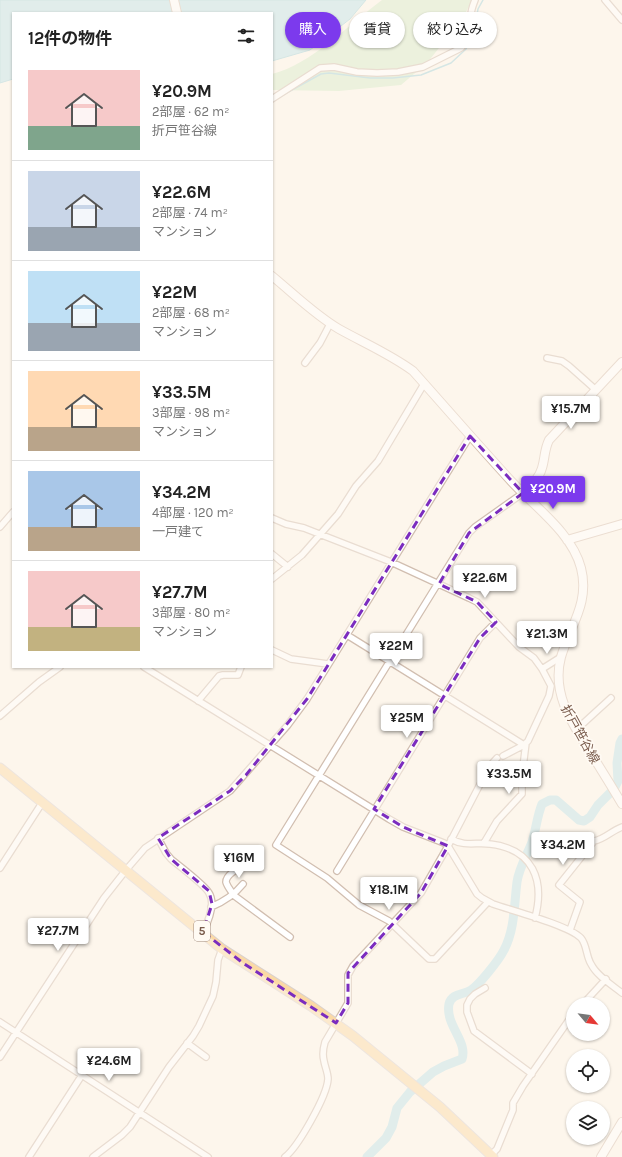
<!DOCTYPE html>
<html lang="ja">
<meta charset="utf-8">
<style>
:root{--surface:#fff;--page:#f6f6f6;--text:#222;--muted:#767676;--line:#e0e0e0;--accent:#7c3aed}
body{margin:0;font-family:Karla,"Noto Sans JP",sans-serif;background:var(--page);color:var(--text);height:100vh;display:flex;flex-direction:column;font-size:15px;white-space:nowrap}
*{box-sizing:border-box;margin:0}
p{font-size:13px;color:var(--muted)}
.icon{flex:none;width:22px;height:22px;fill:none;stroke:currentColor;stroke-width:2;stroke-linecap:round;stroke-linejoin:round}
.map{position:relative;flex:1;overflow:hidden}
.sheet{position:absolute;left:12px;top:12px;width:261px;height:656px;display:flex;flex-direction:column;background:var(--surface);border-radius:0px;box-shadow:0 1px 3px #0004}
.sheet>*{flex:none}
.banner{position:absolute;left:285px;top:12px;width:277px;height:36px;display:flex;gap:8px}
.needle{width:26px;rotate:119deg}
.tools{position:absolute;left:566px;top:997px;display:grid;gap:8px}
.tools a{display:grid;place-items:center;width:44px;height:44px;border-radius:50%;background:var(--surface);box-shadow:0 1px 3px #0004;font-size:20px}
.price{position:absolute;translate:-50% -34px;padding:0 9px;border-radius:4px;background:#fff;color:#222;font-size:13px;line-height:26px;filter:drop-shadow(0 1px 2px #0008)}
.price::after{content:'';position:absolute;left:50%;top:24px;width:12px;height:9px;margin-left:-6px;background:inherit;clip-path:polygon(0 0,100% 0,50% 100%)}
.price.active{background:var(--accent);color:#fff}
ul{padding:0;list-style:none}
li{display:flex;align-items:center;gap:12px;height:100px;padding:0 16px}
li+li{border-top:1px solid var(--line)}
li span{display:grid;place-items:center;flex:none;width:112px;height:80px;border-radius:0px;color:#555}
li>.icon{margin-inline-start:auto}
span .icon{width:48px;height:48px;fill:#fffc;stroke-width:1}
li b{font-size:17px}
h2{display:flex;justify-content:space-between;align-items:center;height:48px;padding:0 16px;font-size:17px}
.chip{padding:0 14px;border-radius:18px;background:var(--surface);box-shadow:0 1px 3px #0004;font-size:14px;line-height:36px}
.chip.active{background:var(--accent);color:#fff}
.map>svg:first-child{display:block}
</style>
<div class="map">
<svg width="622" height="1157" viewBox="0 0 622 1157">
<rect width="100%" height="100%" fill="#fdf6ec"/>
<path fill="#d8ecc9" d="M382,0H472L463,18L427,63L401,85L339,91L272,90V74C312,64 349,24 382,0Z"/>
<path fill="#bfe3e8" stroke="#a5d3da" d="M0,0H366L350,19L310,50L272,61V13H13V79L0,83Z"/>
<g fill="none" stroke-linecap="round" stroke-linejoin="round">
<path stroke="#a5d3da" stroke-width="1.5" d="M281,96L321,74L329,73L370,78H393L421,75L451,63L466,49L470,42L473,35L478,9L483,0"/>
<path stroke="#bfe3e8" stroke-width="9" d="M367,1157L386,1138L392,1127L397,1108L410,1092L433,1072L444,1066L462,1059C468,1041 445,1025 449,1004C452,993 463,995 471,990C479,985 499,960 504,950C515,929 514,905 517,882C519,868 527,855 532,842C536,830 537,816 542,804L550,800H556L579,820L584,821L590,817L598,805L614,789L618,781L617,763L620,743L622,739"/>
<defs>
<path id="street" d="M605,0L622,20
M272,99L320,68L334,67L357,72L377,73L398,72L423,67L461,48C470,39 469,28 471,15C471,10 473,5 475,0
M547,358L562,361L569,366L596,390
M305,363L320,343L330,324
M272,518L286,524L304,528L391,562L469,598L477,602L519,647L534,658L542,669L551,686L549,696L528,741L524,745L503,756
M0,527L13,512
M272,554L288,567
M272,579L302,555L338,514L356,486L378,461L424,384
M347,635L524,745
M272,650L291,659L328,664
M144,667L389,819L403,827L444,843L448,846L477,894L482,898L493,904C513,911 568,925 581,938C587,945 586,956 591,964C597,976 612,985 622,993
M542,669L561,657
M198,701L219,676L223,675H238L241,667
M0,716L39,682L60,667
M576,730L611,698
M158,838L166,853L171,859C179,866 205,885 209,893C216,904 208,922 203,932
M451,839C465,847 476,842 490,844C533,849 545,880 535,918
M484,843L497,821L522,794V775L526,743
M0,868L42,803
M337,871L480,638L496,622
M232,894L290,937
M233,894C231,891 227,886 226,882C226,874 239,868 245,865
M488,902L435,959H429L389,921L359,905L327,878L276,845L469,533L475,527L523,493
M211,907C223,902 235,894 243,884
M570,930L580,902L559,885L594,841C605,839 611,831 622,827
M485,988L475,994L470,999L467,1005V1012L474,1031L532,1074
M583,1004L606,979
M0,1022L208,1157
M187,1043L206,1057
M0,1057L104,898L126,870L145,848L230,791L287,726L307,699L470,436
M491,1155L497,1149L513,1110V1103L523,1086L573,1014
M29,1157L82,1075
M93,1157L122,1135L130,1127L169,1067L193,1036L199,1026L213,996L216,982L218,960L222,949
M285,1157C298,1147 327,1096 328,1079C328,1073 325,1067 324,1061C322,1054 323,1049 325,1042L348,1003V975L353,966L421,893L448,846L489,767L497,758"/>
<path id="secondary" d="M174,0L177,13
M272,276C294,294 315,315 339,329C364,343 390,354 413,371C446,408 478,445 512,482C535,507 572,533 581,568C590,603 570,626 561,657C551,694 573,725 592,755C602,771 612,787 622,804
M523,493C530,487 539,479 542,468C545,459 544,450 549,440L622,362
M567,540L622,524
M601,1157L622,1122"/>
<path id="primary" d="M0,768L222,949L311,1006L353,1036L440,1107L493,1157"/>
</defs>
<use href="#street" stroke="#d1beb0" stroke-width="8"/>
<use href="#secondary" stroke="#d6c0b0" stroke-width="10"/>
<use href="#primary" stroke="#dad1cd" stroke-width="11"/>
<use href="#street" stroke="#fff" stroke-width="5.5"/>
<use href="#secondary" stroke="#fff" stroke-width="8"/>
<use href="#primary" stroke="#fbd9a5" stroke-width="9"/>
</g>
<path d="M0 0H622V1157H0ZM470,436L523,493L469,533L439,584L477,602L496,622L480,638L374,809L403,827L448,846L421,893L348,973V1003L336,1023L243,963L203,932L212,904L209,891L171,859L158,838L230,791L246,775L307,699Z" fill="#fdf6ec" fill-opacity=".55" fill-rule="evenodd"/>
<path fill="none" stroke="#7b2cbf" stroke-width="3" stroke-dasharray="8 5" stroke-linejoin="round" d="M470,436L523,493L469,533L439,584L477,602L496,622L480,638L374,809L403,827L448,846L421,893L348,973V1003L336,1023L243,963L203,932L212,904L209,891L171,859L158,838L230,791L246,775L307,699Z"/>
<g text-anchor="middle" stroke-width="3.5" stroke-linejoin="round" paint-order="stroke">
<rect fill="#fffaf3" stroke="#a28b7f" stroke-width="1" x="194" y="921" width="16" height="20" rx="3"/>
<g font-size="12" font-weight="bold" fill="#7a5c4d">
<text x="202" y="935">5</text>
</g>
<g font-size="13" fill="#7a5c4d" stroke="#fffaf3">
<text transform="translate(581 734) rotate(61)" y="5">折戸笹谷線</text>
</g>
</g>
</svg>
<div class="tools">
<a><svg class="needle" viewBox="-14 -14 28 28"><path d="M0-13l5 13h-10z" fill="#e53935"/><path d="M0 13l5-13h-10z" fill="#767676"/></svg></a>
<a><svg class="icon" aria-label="locate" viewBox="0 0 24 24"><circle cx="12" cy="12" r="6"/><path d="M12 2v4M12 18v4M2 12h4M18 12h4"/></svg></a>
<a><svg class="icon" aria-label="layers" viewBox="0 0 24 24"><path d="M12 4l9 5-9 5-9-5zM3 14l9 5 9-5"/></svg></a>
</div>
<b class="price" style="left:571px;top:430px">¥15.7M</b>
<b class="price active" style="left:553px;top:510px">¥20.9M</b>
<b class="price" style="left:485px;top:599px">¥22.6M</b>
<b class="price" style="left:547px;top:655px">¥21.3M</b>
<b class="price" style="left:396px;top:667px">¥22M</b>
<b class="price" style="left:407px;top:739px">¥25M</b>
<b class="price" style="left:509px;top:795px">¥33.5M</b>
<b class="price" style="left:563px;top:866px">¥34.2M</b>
<b class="price" style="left:239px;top:879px">¥16M</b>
<b class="price" style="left:389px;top:911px">¥18.1M</b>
<b class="price" style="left:58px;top:952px">¥27.7M</b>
<b class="price" style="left:109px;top:1082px">¥24.6M</b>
<div class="banner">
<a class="chip active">購入</a>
<a class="chip">賃貸</a>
<a class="chip">絞り込み</a>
</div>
<section class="sheet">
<h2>12件の物件<svg class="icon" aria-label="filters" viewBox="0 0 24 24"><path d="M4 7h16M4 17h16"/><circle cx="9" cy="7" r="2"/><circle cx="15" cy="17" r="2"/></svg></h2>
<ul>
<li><span style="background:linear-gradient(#f6c9c9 70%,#7fa58c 0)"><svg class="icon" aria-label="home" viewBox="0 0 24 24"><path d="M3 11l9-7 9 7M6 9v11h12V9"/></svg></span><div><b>¥20.9M</b><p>2部屋 · 62 m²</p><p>折戸笹谷線</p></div></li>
<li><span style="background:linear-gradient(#c9d6e8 70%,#9aa5b1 0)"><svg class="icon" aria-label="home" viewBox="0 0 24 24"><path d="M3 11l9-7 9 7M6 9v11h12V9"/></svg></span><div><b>¥22.6M</b><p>2部屋 · 74 m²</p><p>マンション</p></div></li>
<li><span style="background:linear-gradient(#bfe0f5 65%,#9aa5b1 0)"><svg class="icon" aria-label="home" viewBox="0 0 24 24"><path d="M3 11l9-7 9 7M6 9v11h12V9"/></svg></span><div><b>¥22M</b><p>2部屋 · 68 m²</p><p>マンション</p></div></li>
<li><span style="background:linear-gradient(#ffd9b3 70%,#b9a48a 0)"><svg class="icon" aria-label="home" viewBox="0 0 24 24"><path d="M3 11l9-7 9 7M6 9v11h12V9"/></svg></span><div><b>¥33.5M</b><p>3部屋 · 98 m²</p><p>マンション</p></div></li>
<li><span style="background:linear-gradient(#a9c7e8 70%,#b9a48a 0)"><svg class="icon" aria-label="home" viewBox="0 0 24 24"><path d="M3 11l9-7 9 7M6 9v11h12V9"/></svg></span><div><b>¥34.2M</b><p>4部屋 · 120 m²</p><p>一戸建て</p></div></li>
<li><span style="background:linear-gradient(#f6c9c9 70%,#c2b280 0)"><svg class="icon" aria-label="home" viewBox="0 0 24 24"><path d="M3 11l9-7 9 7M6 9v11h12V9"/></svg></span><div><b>¥27.7M</b><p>3部屋 · 80 m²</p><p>マンション</p></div></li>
</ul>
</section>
</div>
